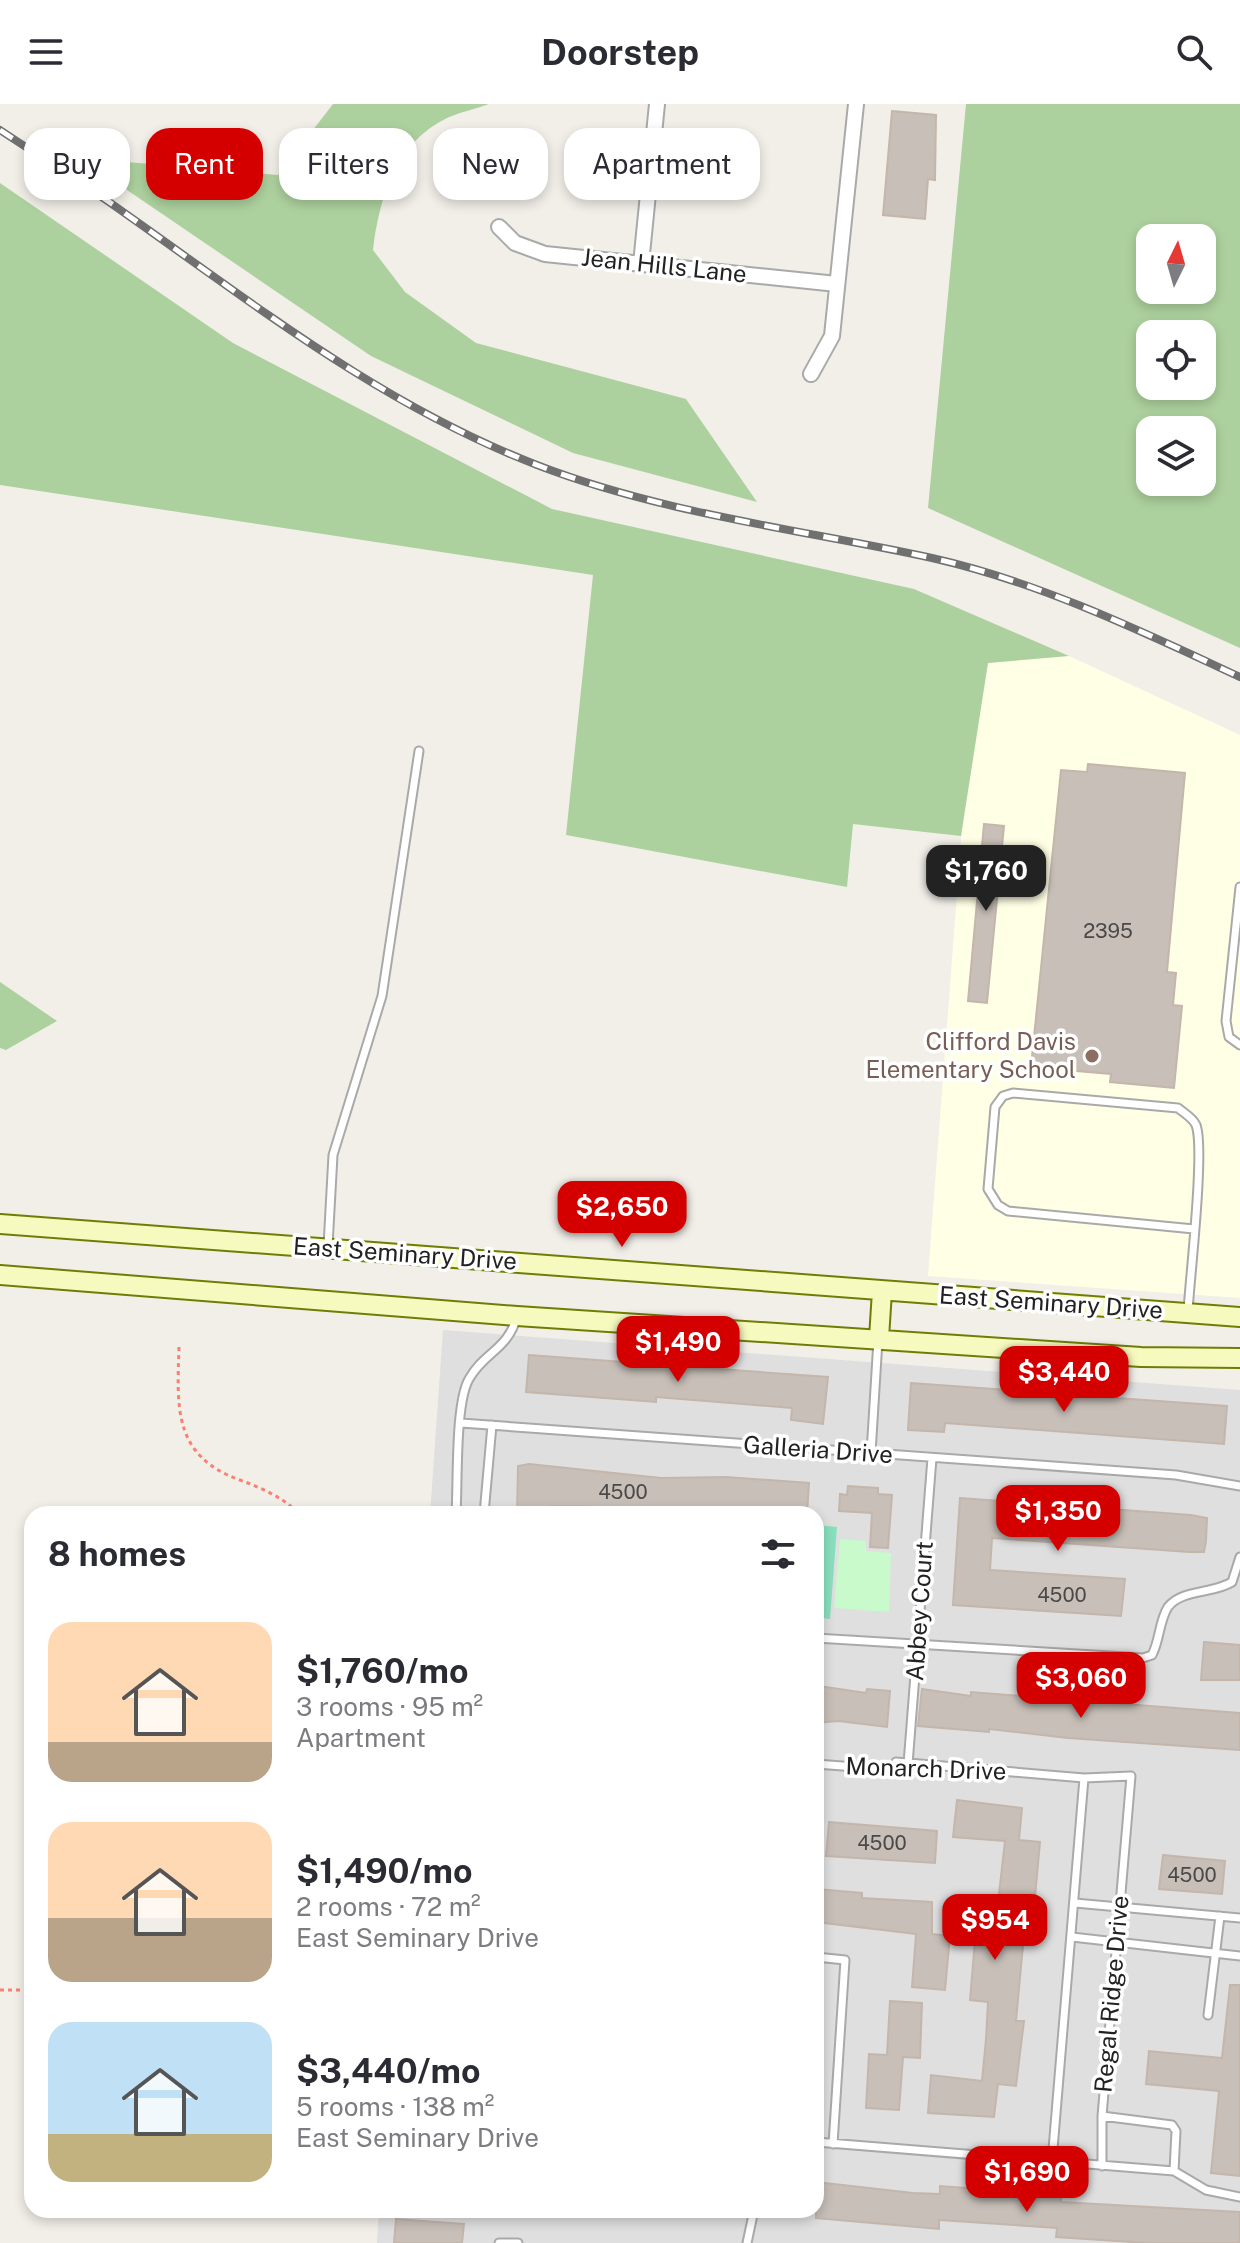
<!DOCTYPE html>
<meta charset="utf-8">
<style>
:root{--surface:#fff;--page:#f7f7f7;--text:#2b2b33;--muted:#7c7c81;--accent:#d40000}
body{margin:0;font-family:"Public Sans",sans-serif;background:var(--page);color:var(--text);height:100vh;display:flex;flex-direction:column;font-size:30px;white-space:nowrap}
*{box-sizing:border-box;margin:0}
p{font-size:26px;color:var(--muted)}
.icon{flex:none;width:44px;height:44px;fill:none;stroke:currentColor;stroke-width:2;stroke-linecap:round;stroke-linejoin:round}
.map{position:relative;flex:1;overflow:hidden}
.drawer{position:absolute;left:24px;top:1402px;width:800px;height:712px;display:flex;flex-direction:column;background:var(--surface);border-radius:24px;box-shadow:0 4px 12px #0003}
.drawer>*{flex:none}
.guide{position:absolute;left:24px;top:24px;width:800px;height:72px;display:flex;gap:16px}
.needle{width:52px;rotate:5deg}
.fabs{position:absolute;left:1136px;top:120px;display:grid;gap:16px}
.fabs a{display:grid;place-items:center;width:80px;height:80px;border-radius:16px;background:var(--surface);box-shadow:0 4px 12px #0003;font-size:40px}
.price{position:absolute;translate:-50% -68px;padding:0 18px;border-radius:16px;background:var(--accent);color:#fff;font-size:26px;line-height:52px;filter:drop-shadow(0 2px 4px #0008)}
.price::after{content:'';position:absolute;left:50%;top:48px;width:24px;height:18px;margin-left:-12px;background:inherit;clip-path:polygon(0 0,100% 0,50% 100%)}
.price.selected{background:#222;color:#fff}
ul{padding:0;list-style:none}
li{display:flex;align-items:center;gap:24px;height:200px;padding:0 24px}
li span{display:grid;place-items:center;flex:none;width:224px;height:160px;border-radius:24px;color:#555}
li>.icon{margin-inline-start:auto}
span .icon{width:96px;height:96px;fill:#fffc;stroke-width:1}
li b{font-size:34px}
h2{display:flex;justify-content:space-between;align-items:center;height:96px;padding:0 24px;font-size:34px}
.pill{padding:0 28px;border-radius:24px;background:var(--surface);box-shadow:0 4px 12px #0003;font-size:28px;line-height:72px}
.pill.selected{background:var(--accent);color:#fff}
header{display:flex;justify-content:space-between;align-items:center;height:104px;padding:0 24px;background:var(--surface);font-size:36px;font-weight:700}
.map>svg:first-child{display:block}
</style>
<header><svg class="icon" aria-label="menu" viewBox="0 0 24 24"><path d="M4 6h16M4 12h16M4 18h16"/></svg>Doorstep<svg class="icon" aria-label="search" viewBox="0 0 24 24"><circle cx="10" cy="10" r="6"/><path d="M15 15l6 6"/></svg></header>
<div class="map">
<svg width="1240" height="2139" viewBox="0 0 1240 2139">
<rect width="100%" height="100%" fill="#f2efe9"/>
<path fill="#e0dfdf" d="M443,1226L1240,1286V2139H377L379,2106H816V1410H430Z"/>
<path fill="#ffffe5" d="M1069,552L1240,631V1194L928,1172L964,697L988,559Z"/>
<path fill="#add19e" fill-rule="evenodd" d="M333,0H489C476,5 460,8 447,14C396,38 379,95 373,146L405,188L476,239L686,295L757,398L573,349L371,252L80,54L278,71Z
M966,0H1240V544L928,404ZM1202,134V186H1150V134ZM1202,230V282H1150V230ZM1150,326H1202V378H1150Z
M0,79L233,239L552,405L914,485L1069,552L988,559L961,732L853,720L847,783L566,731L593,471L0,381Z
M0,878L57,917L6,946L0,944Z"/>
<path fill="#c8facc" d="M840,1435L866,1437V1447L891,1449L889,1508L834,1504Z"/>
<path fill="#88e0be" d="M816,1421L837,1423L830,1515L816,1513Z"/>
<path fill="#c7bfb8" stroke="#c4b6ab" stroke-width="2" d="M892,7L936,11L935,76L928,75L925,115L883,111Z
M1088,660L1185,669L1167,868L1176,869L1173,901L1182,902L1174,984L1110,978L1111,970L1031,963L1061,666L1087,668Z
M984,720L1004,722L987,899L968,897Z
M529,1251L828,1273L823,1320L791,1316L792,1304L656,1293V1298L526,1288Z
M911,1279L1227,1302L1224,1340L945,1319L944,1328L908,1326Z
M529,1360L661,1374L726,1373L809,1379L807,1410L681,1404L680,1410H667L582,1402H550V1410H517L518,1362Z
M848,1382L878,1384V1390L892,1391L888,1444L870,1443L872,1409L839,1407L840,1390L847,1391Z
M960,1394L1191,1411L1207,1414L1206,1437L1204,1448H1189L992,1434L990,1466L1125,1475L1121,1512L953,1501Z
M1204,1538L1240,1541V1576H1201Z
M819,1582L866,1589L867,1585L890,1587L887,1623L838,1617L816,1619Z
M922,1585L971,1592V1588L1240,1609V1646L1068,1634L989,1625V1628L918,1622Z
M957,1696L1022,1704L1019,1736L1040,1738L1034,1804L1027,1803L1022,1852L1016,1917H1024L1016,1982L998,1980L994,2013L928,2009L931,1971L982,1977L986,1935L988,1898L970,1896L974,1848L977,1814L996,1816L1005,1737L953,1733Z
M829,1718L937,1727L935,1759L826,1752Z
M1163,1751L1225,1757L1222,1790L1159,1785Z
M816,1785L862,1789V1794L932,1798V1830L950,1832L945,1886L912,1883L916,1830L816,1818Z
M1230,1881H1240V2072L1211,2069L1219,1987L1146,1980L1149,1947L1222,1954Z
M890,1897L922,1899L920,1954L903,1953L899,2006L866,2004L869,1950L887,1951Z
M816,2078L913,2089L940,2090V2082L1061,2091V2098L1240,2108V2139H1147L1056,2133L1057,2124L939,2116V2125L816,2114Z
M396,2115L464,2120L462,2139H394Z"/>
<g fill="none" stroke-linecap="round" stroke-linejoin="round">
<defs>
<path id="lane" d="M1240,783L1226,917L1229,933L1240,941
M328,1142L333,1051L382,892L419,647
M1188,1207C1190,1173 1205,1045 1196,1021C1193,1014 1184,1009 1178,1004L1013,989L1003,992L995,1003L988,1085L998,1101L1008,1107L1194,1125
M461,1319L1176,1371L1240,1382
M871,1349L878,1236
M456,1410C458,1379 455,1299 469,1275C484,1248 508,1246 517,1212
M484,1410L492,1321
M816,1534L1143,1554L1152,1551C1160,1536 1159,1517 1168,1503C1182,1485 1213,1490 1232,1478L1240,1453
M816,1660L895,1666L896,1658L1084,1674L1131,1672L1102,2012V2062
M908,1660L932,1354
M1075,1799L1240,1814
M1072,1833L1240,1852
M816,1853L845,1856L833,2040
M1208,1911L1220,1812
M1102,2012L1172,2021L1176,2027L1174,2067
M816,2038L1174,2067L1206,2086L1240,2093
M1052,2057L1084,1674
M499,2139H518
M747,2139L754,2106"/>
<path id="street" d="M499,123L515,139L545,150L837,180
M641,160L657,0
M811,270L832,232L856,0"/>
<path id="secondary" d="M0,1120L1240,1213
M0,1171L517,1212L1141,1253L1240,1254
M879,1234L882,1187"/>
</defs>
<use href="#lane" stroke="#a9a9a9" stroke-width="11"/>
<use href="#street" stroke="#a9a9a9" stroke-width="18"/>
<use href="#secondary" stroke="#707d05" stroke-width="22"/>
<path stroke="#fa8072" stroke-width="3" stroke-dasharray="4 4" stroke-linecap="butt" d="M179,1243C177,1304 173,1352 240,1376C261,1384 283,1393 299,1410
M0,1886H32"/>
<use href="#lane" stroke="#fff" stroke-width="7"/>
<use href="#street" stroke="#fff" stroke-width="14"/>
<use href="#secondary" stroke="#f7fabf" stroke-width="18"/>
<defs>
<path id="rail" d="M0,26C42,54 85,80 126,110C258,203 384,302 537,361C664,410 799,425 932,454C1039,478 1141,527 1240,573"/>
</defs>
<use href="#rail" stroke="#707070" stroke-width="8"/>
<use href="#rail" stroke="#fff" stroke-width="5" stroke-dasharray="15" stroke-linecap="butt"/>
</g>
<circle fill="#8d6e63" stroke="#fff" stroke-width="3" cx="1092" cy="952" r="8"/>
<g text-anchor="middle" stroke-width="7" stroke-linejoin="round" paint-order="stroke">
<g font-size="20" fill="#4b4948">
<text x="1108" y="834">2395</text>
<text x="623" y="1395">4500</text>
<text x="1062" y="1498">4500</text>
<text x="882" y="1746">4500</text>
<text x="1192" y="1778">4500</text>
</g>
<g font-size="24" fill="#222" stroke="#fff">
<text transform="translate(664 162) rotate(6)" y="8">Jean Hills Lane</text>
<text transform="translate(405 1150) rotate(4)" y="8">East Seminary Drive</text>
<text transform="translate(1051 1199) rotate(4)" y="8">East Seminary Drive</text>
<text transform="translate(818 1346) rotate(4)" y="8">Galleria Drive</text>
<text transform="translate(920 1507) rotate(-86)" y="8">Abbey Court</text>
<text transform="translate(926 1665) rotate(2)" y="8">Monarch Drive</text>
<text transform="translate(1112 1890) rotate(-85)" y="8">Regal Ridge Drive</text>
</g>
<g font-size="24" fill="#785e54" stroke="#fff" text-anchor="end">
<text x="1076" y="946">Clifford Davis<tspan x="1076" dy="28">Elementary School</tspan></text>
</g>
</g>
</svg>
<div class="fabs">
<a><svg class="needle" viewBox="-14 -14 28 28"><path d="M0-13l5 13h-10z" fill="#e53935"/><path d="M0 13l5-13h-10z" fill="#7c7c81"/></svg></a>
<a><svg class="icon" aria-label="locate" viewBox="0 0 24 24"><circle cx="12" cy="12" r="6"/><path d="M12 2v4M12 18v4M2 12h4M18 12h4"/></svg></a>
<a><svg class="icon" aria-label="layers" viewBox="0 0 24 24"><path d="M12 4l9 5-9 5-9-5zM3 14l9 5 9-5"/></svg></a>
</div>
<b class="price selected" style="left:986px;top:809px">$1,760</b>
<b class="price" style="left:622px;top:1145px">$2,650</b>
<b class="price" style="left:678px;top:1280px">$1,490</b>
<b class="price" style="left:1064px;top:1310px">$3,440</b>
<b class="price" style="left:1058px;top:1449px">$1,350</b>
<b class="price" style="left:1081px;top:1616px">$3,060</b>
<b class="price" style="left:995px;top:1858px">$954</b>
<b class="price" style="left:1027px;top:2110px">$1,690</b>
<div class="guide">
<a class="pill">Buy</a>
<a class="pill selected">Rent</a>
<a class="pill">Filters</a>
<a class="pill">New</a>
<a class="pill">Apartment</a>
</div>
<section class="drawer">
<h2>8 homes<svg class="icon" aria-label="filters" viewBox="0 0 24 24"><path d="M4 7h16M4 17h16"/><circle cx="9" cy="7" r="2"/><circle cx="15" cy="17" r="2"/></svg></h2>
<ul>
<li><span style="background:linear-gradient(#ffd9b3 75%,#b9a48a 0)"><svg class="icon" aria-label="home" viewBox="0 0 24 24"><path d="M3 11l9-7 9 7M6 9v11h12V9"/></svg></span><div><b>$1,760/mo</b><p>3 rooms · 95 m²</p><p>Apartment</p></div></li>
<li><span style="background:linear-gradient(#ffd9b3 60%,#b9a48a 0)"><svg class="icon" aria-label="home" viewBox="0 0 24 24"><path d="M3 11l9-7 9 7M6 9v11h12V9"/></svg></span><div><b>$1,490/mo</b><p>2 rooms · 72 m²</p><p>East Seminary Drive</p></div></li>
<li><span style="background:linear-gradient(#bfe0f5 70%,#c2b280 0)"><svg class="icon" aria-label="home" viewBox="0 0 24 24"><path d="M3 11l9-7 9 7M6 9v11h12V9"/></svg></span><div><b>$3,440/mo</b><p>5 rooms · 138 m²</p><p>East Seminary Drive</p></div></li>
</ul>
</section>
</div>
